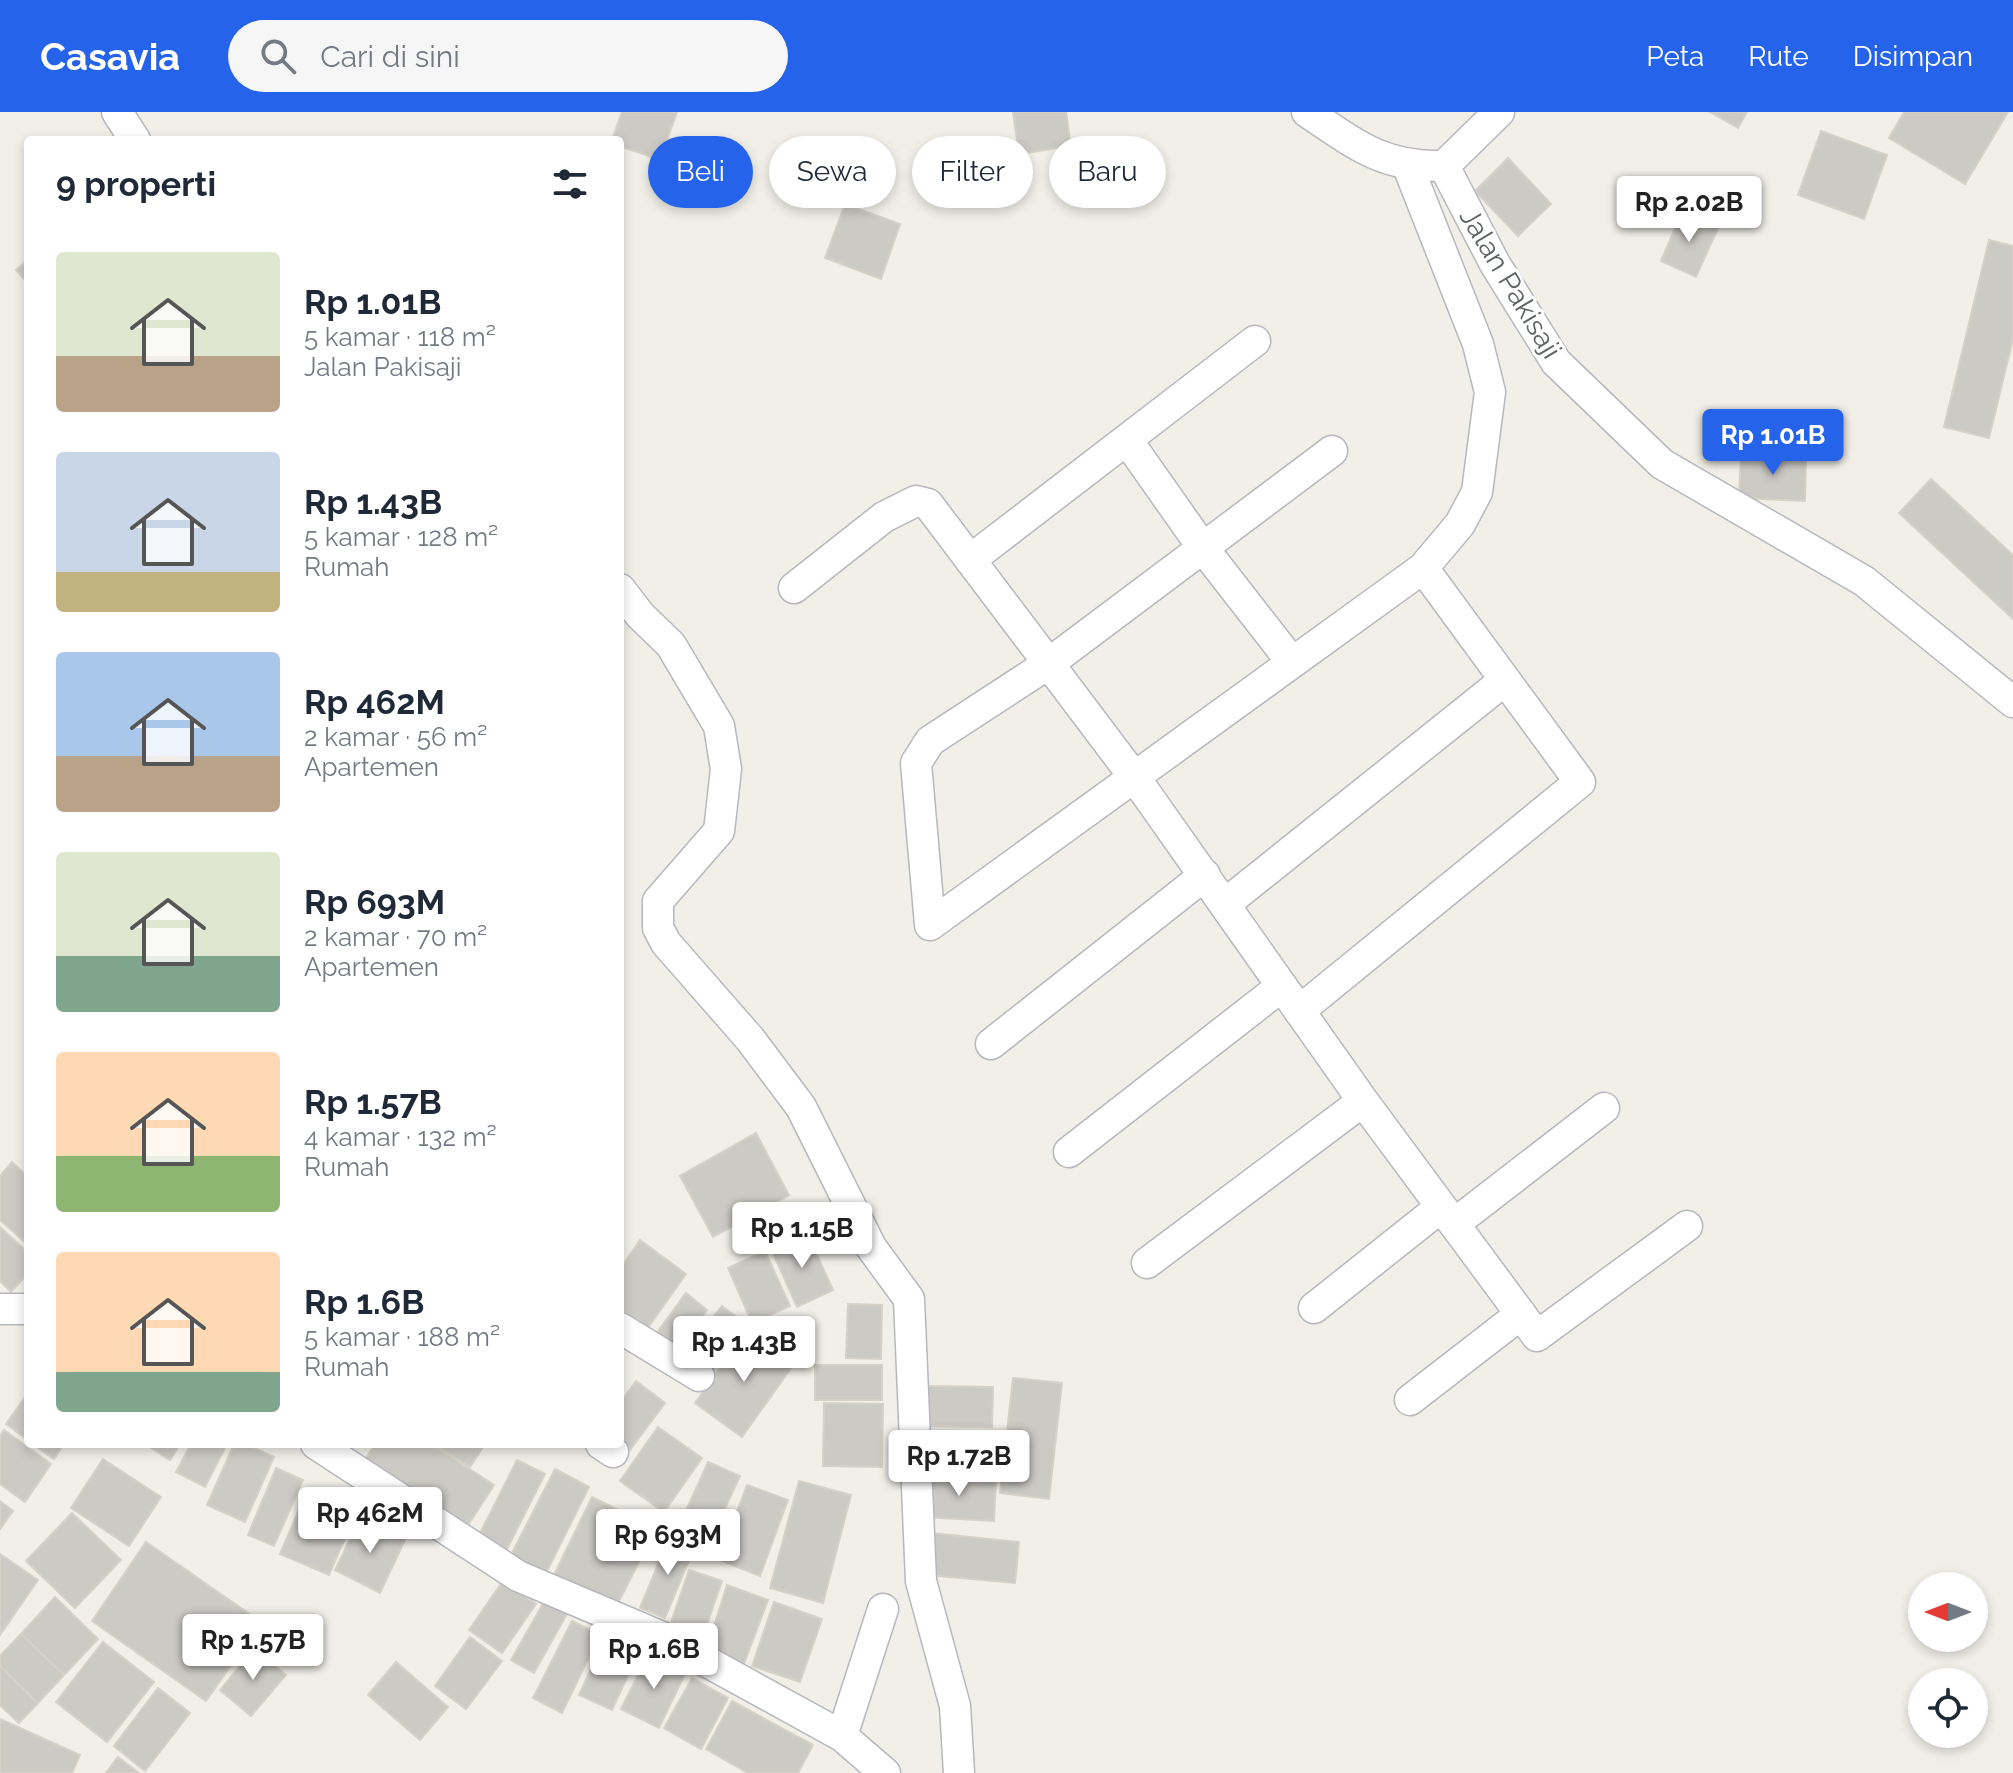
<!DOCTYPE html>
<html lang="id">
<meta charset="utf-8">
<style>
:root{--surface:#fff;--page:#f6f6f7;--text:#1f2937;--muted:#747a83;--accent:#2563eb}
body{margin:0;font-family:Raleway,sans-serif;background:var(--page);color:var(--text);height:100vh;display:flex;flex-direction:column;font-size:30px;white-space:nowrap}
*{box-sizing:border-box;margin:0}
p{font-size:26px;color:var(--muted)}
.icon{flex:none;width:44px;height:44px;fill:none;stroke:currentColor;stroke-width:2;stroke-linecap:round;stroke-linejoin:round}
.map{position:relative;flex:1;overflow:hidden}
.panel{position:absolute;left:24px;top:24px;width:600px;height:1312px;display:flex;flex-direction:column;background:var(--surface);border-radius:8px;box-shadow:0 4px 12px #0003}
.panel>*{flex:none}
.top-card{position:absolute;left:648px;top:24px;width:760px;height:72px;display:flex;gap:16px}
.needle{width:52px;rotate:270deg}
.fabs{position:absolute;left:1908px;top:1460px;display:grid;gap:16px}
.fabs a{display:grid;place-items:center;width:80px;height:80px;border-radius:50%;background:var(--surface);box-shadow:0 4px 12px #0003;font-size:40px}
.price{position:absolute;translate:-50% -68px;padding:0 18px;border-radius:8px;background:#fff;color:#222;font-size:26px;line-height:52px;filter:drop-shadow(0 2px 4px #0008)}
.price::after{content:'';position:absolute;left:50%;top:48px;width:24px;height:18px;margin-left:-12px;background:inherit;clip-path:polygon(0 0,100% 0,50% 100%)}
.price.on{background:var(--accent);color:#fff}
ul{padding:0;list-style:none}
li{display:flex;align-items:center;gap:24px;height:200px;padding:0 32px}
li span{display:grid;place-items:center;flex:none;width:224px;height:160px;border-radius:8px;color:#555}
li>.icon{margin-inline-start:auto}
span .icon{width:96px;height:96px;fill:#fffc;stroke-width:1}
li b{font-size:34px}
h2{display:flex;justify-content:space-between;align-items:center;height:96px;padding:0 32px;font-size:34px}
.pill{padding:0 28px;border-radius:36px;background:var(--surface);box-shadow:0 4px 12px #0003;font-size:28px;line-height:72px}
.pill.on{background:var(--accent);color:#fff}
header{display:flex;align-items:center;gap:48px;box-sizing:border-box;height:112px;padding:0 40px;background:var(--accent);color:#fff}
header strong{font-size:38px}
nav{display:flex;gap:44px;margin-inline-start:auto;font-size:28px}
.search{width:560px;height:72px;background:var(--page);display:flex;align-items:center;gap:20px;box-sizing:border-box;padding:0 28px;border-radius:44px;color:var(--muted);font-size:30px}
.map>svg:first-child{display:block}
</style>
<header>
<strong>Casavia</strong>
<div class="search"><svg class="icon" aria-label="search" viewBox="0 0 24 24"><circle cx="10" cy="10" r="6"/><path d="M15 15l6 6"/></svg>Cari di sini</div>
<nav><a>Peta</a><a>Rute</a><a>Disimpan</a></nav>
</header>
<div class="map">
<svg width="2013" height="1661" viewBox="0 0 2013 1661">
<rect width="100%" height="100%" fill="#f1efe8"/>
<path fill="#cccac5" stroke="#d6d1c6" stroke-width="2" d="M622,0H677L660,48L620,34V28H612Z
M1013,0H1066L1071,34L1019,42Z
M1710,0H1747L1738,16Z
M1904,0H2008L1965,72L1889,26Z
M1821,19L1887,43L1864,107L1798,83Z
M1508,46L1551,92L1518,124L1475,79Z
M845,92L900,112L881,167L825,146Z
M1682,100L1718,116L1696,165L1661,149Z
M1989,128L2013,134V227L1989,326L1944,315Z
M28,147V172L16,158Z
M1741,341L1806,344L1805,389L1739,386Z
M1931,367L2013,443V507L1899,401Z
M756,1021L789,1083L713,1125L680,1064Z
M12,1050L28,1065V1133L0,1108V1064Z
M794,1095L803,1117L764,1135L754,1113Z
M0,1115L28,1141V1161L11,1180L0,1169Z
M807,1121L833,1178L797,1195L771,1137Z
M640,1128L686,1162L645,1220L620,1201V1157Z
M765,1139L790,1194L752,1211L728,1156Z
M686,1181L707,1198L676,1241L653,1226Z
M848,1192L882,1193L881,1247L846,1246Z
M722,1194L744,1211L709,1256L687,1238Z
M747,1218L794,1252L742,1325L695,1291Z
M815,1253H882V1288H815Z
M1013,1266L1062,1271L1049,1387L1000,1381Z
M636,1269L665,1291L630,1338L620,1330V1291Z
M927,1274L993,1275L992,1315L926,1314Z
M28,1281V1328L6,1312Z
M824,1291L883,1292L882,1355L823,1354Z
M658,1315L702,1346L664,1400L620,1369Z
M4,1318L51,1352L25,1390L0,1372V1324Z
M928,1319L996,1323L994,1360L927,1357Z
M33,1332H64L54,1347Z
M145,1332H180L170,1348Z
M191,1332H227L205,1375L176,1360Z
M234,1332H246L274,1345L245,1410L207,1393Z
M375,1332H431L494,1373L461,1424L359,1357Z
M434,1332H485L470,1355Z
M103,1347L161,1385L129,1434L71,1396Z
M517,1348L545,1362L501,1449L473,1435Z
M708,1350L740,1364L711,1427L680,1412Z
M276,1356L303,1368L274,1434L248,1423Z
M555,1357L589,1375L545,1463L510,1445Z
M924,1364L996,1368L994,1409L922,1405Z
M799,1369L851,1383L823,1491L770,1476Z
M747,1373L788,1388L760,1464L719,1448Z
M592,1385L656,1417L616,1495L554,1463Z
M304,1386L353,1408L329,1463L280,1442Z
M0,1389L13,1399L0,1417Z
M72,1401L121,1448L75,1496L26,1449Z
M360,1406L405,1428L380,1481L335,1458Z
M932,1421L1019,1430L1015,1471L928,1463Z
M670,1423L695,1434L665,1506L640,1496Z
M146,1430L261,1510L206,1589L92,1509Z
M0,1442L38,1468L0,1523Z
M689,1458L722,1469L700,1533L667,1522Z
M503,1469L536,1492L502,1541L469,1518Z
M727,1473L768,1488L742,1557L707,1536Z
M55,1485L98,1527L64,1563L21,1522Z
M545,1488L568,1500L534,1561L511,1548Z
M774,1490L822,1507L800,1570L752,1554Z
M572,1509L600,1523L562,1601L533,1586Z
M21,1522L64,1563L38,1591L0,1554V1544Z
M470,1525L502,1549L466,1597L435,1574Z
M604,1528L637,1544L612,1598L579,1583Z
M103,1530L154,1570L107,1630L56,1590Z
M254,1537L286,1563L251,1604L220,1578Z
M649,1541L686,1560L659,1616L621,1597Z
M396,1550L448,1595L420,1628L368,1583Z
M0,1554L38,1591L19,1611L0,1593Z
M692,1566L728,1586L701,1637L664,1616Z
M158,1576L190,1601L145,1659L114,1634Z
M732,1589L813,1633L798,1661H748L706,1637Z
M0,1607L80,1643L72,1661H0Z
M118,1645L139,1661H106Z"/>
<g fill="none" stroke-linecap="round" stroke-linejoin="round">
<defs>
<path id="minor" d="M117,0L135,28
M1307,0C1355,32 1383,56 1444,54L1499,0
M1444,54L1495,152L1556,250L1662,352L1864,469L2013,590
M1127,328L1203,436L1291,549
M970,448L1255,229
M794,476L884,405L916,389L928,392L1135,666L1363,989L1537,1224L1687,1114
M620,477L640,503L671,533L719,614L726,657L719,719L658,789V816L666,831L750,927L801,995L871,1135L909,1187L921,1469L955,1594L959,1661
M1225,792L1505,568
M930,813L1423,456L1460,412L1477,380L1490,280L1478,232L1407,52
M930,813L916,651L930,629L1048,552L1332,339
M1299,899L1580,670L1423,456
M991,932L1205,763
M1069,1040L1282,874
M1454,1112L1604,996
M1147,1151L1363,989
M1314,1196L1441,1095
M0,1197H28
M620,1216L699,1264
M1410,1288L1521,1202
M316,1332L518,1464L662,1525L842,1624L885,1661
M601,1332L613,1340
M842,1624L883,1497"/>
</defs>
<use href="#minor" stroke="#b5b8bc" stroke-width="33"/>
<use href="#minor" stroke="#fff" stroke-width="30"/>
</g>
<g text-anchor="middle" stroke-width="6" stroke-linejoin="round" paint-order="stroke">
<g font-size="28" fill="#5f6368" stroke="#fff">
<text transform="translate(1511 171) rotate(59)" y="10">Jalan Pakisaji</text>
</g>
</g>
</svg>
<div class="fabs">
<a><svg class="needle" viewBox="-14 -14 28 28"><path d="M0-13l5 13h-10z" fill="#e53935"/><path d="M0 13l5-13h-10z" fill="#747a83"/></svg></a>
<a><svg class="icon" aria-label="locate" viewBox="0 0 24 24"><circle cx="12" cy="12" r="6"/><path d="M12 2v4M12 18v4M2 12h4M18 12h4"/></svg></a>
</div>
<b class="price" style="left:1689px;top:132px">Rp 2.02B</b>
<b class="price on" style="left:1773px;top:365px">Rp 1.01B</b>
<b class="price" style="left:802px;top:1158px">Rp 1.15B</b>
<b class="price" style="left:744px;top:1272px">Rp 1.43B</b>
<b class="price" style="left:959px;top:1386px">Rp 1.72B</b>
<b class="price" style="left:370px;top:1443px">Rp 462M</b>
<b class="price" style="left:668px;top:1465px">Rp 693M</b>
<b class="price" style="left:253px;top:1570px">Rp 1.57B</b>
<b class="price" style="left:654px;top:1579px">Rp 1.6B</b>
<div class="top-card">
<a class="pill on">Beli</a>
<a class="pill">Sewa</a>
<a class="pill">Filter</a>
<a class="pill">Baru</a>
</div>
<section class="panel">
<h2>9 properti<svg class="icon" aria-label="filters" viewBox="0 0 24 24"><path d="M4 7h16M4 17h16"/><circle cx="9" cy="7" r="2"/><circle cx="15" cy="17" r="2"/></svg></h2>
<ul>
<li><span style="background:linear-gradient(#dfe7d0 65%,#b9a48a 0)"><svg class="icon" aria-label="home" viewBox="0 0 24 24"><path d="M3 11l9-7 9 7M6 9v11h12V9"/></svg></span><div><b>Rp 1.01B</b><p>5 kamar · 118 m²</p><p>Jalan Pakisaji</p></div></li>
<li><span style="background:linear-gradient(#c9d6e8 75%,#c2b280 0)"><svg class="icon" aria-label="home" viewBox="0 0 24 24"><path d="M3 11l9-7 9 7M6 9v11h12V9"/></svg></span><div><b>Rp 1.43B</b><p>5 kamar · 128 m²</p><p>Rumah</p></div></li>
<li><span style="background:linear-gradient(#a9c7e8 65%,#b9a48a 0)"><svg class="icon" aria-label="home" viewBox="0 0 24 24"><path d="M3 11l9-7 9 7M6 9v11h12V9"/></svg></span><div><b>Rp 462M</b><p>2 kamar · 56 m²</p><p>Apartemen</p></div></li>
<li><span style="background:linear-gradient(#dfe7d0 65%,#7fa58c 0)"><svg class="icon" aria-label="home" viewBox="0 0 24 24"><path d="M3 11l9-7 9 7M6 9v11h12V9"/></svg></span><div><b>Rp 693M</b><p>2 kamar · 70 m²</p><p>Apartemen</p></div></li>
<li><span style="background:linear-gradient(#ffd9b3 65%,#8fb573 0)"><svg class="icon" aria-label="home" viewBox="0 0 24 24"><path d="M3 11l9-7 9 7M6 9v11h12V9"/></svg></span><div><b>Rp 1.57B</b><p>4 kamar · 132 m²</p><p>Rumah</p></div></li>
<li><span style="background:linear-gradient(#ffd9b3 75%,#7fa58c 0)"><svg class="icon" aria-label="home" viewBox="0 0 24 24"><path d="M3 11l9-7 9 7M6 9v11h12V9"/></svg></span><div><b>Rp 1.6B</b><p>5 kamar · 188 m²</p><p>Rumah</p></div></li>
</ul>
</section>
</div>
